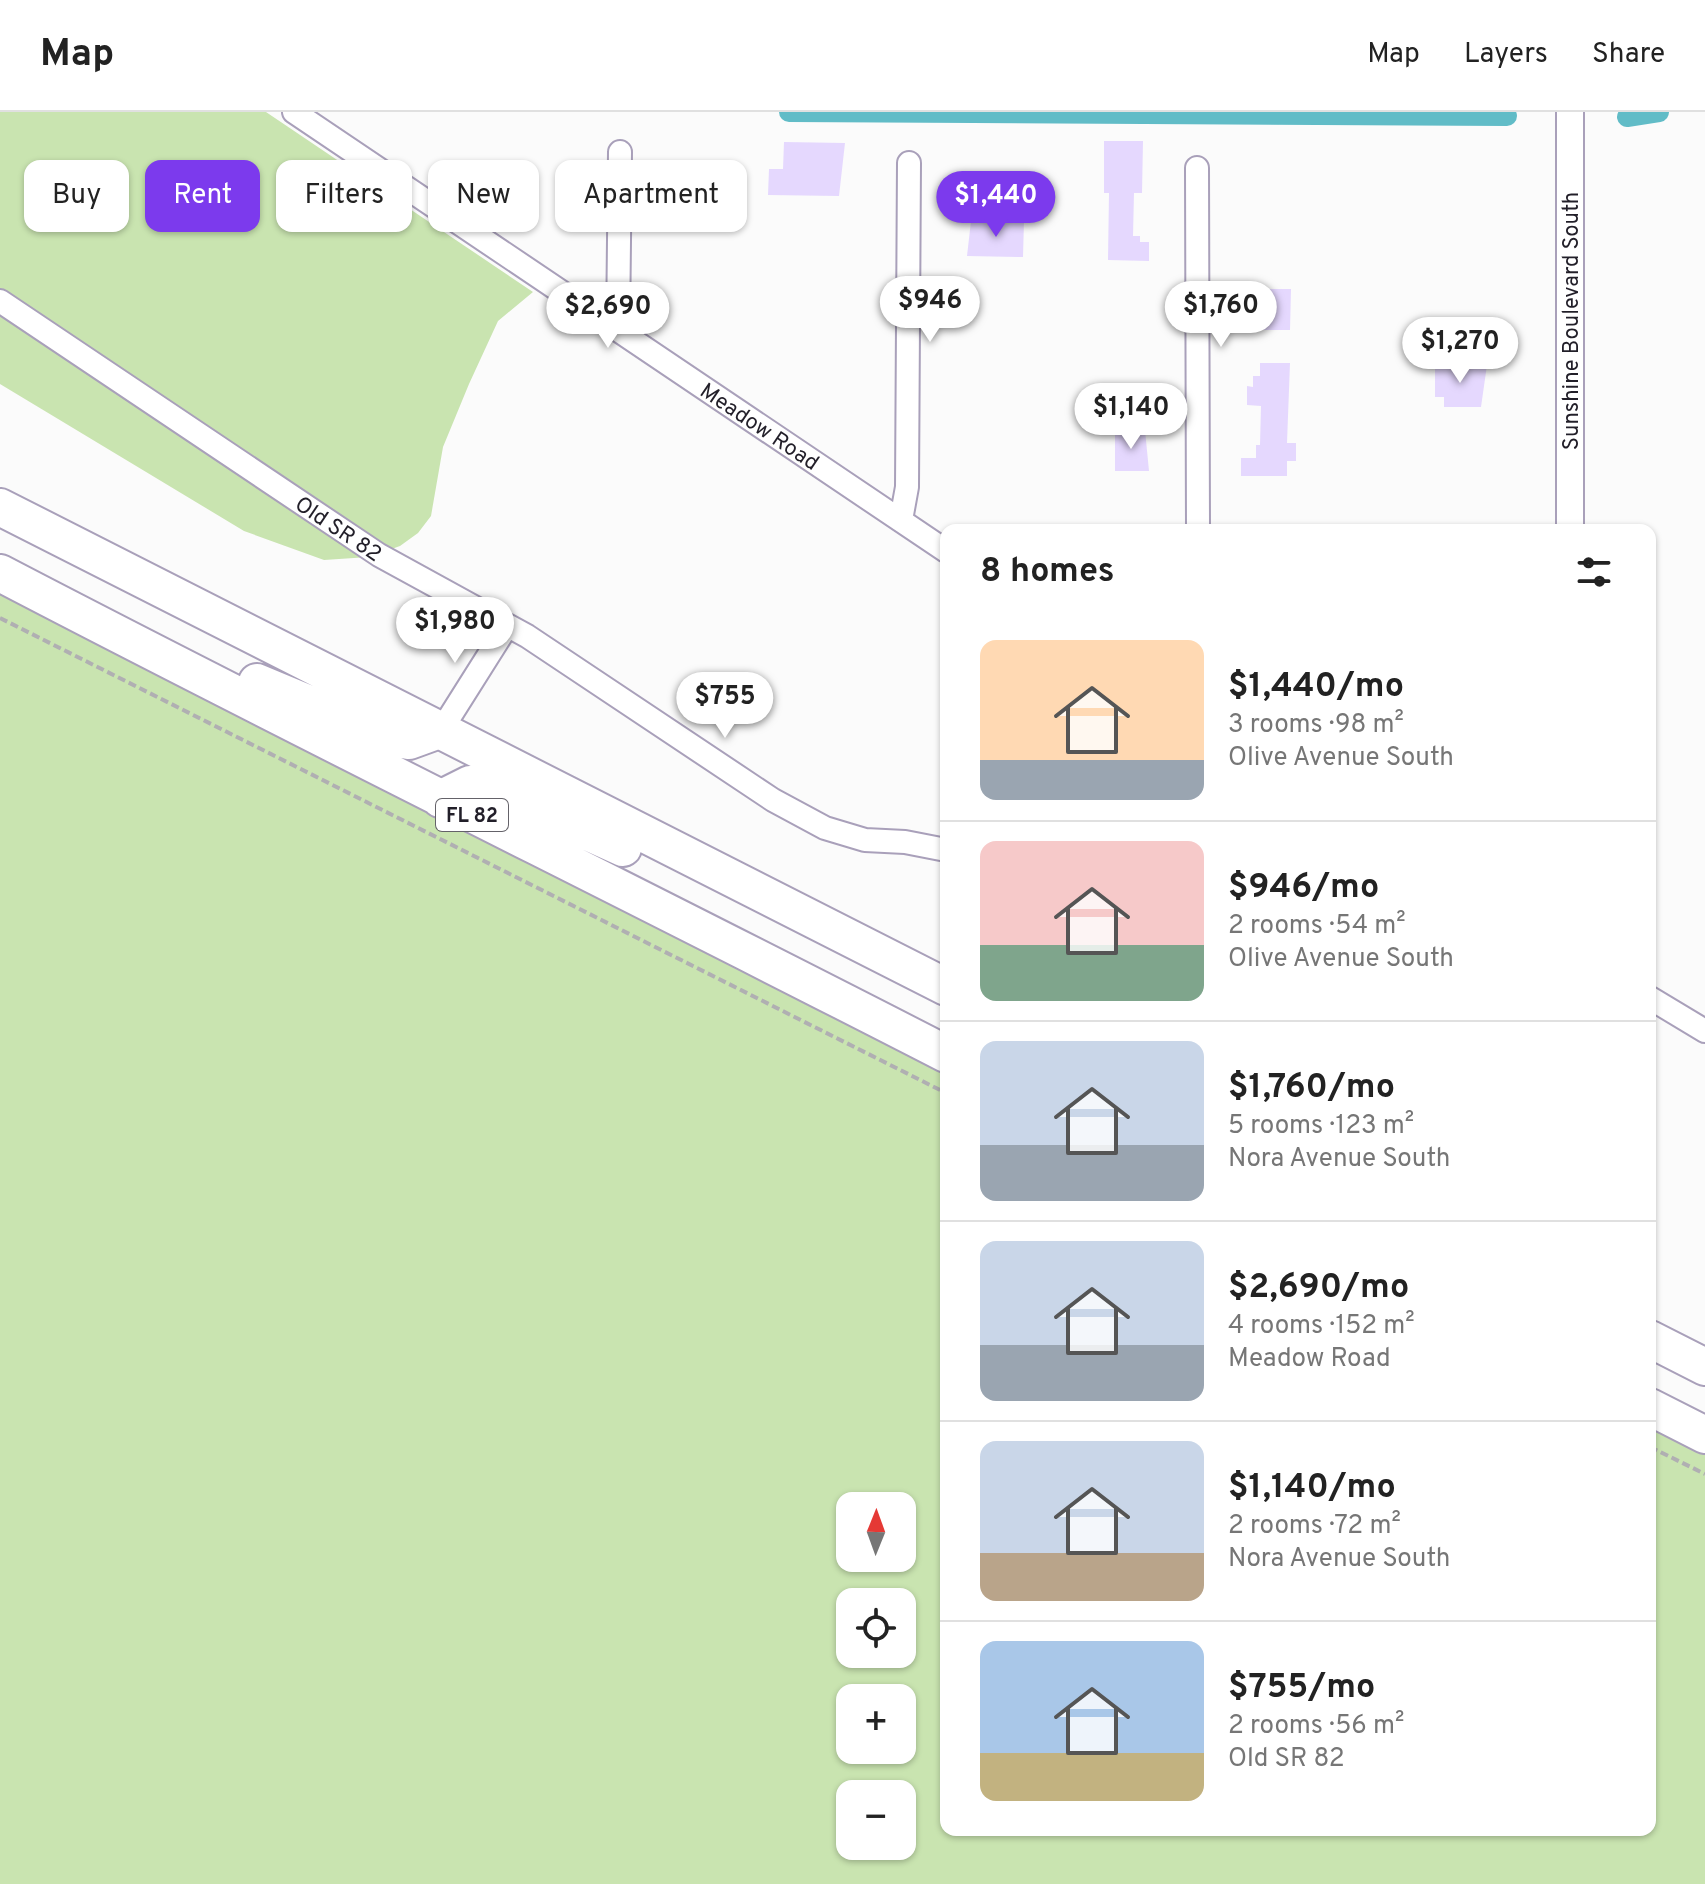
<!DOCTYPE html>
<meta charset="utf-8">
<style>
:root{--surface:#fff;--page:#f2f2f2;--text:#222;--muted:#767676;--line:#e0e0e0;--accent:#7c3aed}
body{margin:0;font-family:Overpass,sans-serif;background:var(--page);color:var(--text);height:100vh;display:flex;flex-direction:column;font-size:30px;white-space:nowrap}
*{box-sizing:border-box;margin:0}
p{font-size:26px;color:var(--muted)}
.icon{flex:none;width:44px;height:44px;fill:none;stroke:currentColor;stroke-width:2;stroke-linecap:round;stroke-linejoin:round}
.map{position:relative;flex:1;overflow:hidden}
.sheet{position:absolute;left:940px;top:412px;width:716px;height:1312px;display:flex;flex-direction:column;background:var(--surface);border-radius:16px;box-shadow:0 2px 6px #0004}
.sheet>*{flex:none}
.top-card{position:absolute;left:24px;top:48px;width:760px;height:72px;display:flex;gap:16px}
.needle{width:52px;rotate:1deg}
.fabs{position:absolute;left:836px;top:1380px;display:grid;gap:16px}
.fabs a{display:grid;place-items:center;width:80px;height:80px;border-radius:16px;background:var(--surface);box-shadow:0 2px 6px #0004;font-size:40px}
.price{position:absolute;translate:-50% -68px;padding:0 18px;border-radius:28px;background:#fff;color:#222;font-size:26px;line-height:52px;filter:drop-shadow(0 2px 4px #0008)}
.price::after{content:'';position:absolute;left:50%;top:48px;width:24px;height:18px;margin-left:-12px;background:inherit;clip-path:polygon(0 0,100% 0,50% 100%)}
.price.current{background:var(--accent);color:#fff}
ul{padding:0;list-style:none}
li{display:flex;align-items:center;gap:24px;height:200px;padding:0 40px}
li+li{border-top:2px solid var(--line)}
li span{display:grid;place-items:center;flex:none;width:224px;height:160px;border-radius:16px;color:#555}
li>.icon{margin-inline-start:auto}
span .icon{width:96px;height:96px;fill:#fffc;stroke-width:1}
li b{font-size:34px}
h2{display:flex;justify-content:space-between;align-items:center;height:96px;padding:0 40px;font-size:34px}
.chip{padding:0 28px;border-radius:16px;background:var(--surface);box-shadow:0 2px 6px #0004;font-size:28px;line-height:72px}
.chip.current{background:var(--accent);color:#fff}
header{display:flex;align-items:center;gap:48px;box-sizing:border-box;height:112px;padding:0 40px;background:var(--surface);border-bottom:2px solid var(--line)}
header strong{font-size:38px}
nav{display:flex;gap:44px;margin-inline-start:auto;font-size:28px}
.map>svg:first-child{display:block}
</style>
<header>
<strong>Map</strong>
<nav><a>Map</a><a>Layers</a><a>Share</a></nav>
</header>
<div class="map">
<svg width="1705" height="1772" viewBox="0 0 1705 1772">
<rect width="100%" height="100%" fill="#fbfbfb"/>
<path fill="#c9e4b0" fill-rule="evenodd" d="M0,0H266L533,180L498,209L469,272L443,335L431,404L418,421L400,434L369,445L324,448L244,419L0,272Z
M0,474L946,955V1718H1650V1307L1705,1335V1772H0ZM850,1394H902V1446H850ZM850,1490H902V1542H850ZM850,1586H902V1638H850ZM850,1682H902V1734H850Z"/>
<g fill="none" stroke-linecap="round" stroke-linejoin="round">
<path stroke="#61bcc7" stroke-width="20" d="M789,0L1507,4
M1627,5L1659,0"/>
</g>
<path fill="#e5d8fe" d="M1104,29H1143L1142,81H1134L1133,124H1140V130H1149V149L1108,148L1109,81H1104Z
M784,30L845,31L839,84L768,83L769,57H783Z
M971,109H1024L1023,145L967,144Z
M1257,177H1291L1290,218H1258Z
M1260,251H1290L1287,331H1296V349H1287V364H1241V346H1256V333H1260L1261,294L1247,293V274L1253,275V264H1260Z
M1435,252L1487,253L1481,295H1444V285H1435Z
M1115,318H1145L1149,359H1115Z"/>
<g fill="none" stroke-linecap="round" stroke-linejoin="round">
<defs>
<g id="minor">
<path id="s1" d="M294,0L946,439"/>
<path d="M1197,56L1198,418"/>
<path id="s2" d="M0,189L379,443L527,524L773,688L825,716L865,728L905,730L946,738"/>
<path d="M618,217L620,40"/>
<path d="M901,408L907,375L909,51"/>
<path d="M442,617L507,514"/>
<path d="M1650,886L1705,919"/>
</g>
<path id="tertiary" d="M1570,418V0"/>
<path id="trunk" d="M0,395L946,875
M0,461C314,625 631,780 946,942
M257,570L389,625L409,629L442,617
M440,687L470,672L510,685L623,736
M1650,1227L1705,1255
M1650,1295L1705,1323"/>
</defs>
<use href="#minor" stroke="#a9a0ba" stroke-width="26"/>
<use href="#tertiary" stroke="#a9a0ba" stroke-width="30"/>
<use href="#trunk" stroke="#a9a0ba" stroke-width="40"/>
<path stroke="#b0afb2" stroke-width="4" stroke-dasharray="8 4" stroke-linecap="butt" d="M0,506L946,981
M1650,1335L1705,1362"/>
<use href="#minor" stroke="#fff" stroke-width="22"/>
<use href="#tertiary" stroke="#fff" stroke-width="26"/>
<use href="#trunk" stroke="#fff" stroke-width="36"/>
</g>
<g text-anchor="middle" stroke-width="8" stroke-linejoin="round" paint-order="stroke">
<rect fill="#fff" stroke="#646269" stroke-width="2" x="436" y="687" width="72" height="32" rx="6"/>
<g font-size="20" font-weight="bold" fill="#221f29">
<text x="472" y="710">FL 82</text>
</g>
<g font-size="22" fill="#221f29" stroke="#fff">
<text transform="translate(1570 209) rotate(-90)" y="8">Sunshine Boulevard South</text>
<text dy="8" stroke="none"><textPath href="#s1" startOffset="562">Meadow Road</textPath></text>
<text dy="8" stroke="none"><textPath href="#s2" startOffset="408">Old SR 82</textPath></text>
</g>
</g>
</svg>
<div class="fabs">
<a><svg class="needle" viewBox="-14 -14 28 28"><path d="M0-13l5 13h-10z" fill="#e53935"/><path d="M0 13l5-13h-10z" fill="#767676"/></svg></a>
<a><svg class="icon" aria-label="locate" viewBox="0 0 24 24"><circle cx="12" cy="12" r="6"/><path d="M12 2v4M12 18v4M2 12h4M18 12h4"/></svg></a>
<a>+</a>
<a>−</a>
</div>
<b class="price current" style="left:996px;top:127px">$1,440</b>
<b class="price" style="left:930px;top:232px">$946</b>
<b class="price" style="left:1221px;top:237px">$1,760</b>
<b class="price" style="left:608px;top:238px">$2,690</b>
<b class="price" style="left:1460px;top:273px">$1,270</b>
<b class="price" style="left:1131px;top:339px">$1,140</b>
<b class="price" style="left:455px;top:553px">$1,980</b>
<b class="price" style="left:725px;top:628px">$755</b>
<div class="top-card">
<a class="chip">Buy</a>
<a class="chip current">Rent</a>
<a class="chip">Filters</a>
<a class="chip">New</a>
<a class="chip">Apartment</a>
</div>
<section class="sheet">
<h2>8 homes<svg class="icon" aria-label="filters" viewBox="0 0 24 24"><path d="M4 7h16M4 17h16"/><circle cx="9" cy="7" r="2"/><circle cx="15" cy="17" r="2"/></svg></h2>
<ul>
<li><span style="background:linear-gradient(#ffd9b3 75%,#9aa5b1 0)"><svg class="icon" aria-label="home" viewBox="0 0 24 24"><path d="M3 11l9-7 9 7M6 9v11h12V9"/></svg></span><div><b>$1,440/mo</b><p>3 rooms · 98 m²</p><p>Olive Avenue South</p></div></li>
<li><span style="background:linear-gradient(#f6c9c9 65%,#7fa58c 0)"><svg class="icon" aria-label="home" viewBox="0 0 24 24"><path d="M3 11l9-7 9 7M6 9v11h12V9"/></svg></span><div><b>$946/mo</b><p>2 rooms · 54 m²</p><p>Olive Avenue South</p></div></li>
<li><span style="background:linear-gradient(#c9d6e8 65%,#9aa5b1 0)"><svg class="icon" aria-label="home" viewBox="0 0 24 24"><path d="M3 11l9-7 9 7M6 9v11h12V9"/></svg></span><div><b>$1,760/mo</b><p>5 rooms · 123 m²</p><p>Nora Avenue South</p></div></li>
<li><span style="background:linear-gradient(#c9d6e8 65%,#9aa5b1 0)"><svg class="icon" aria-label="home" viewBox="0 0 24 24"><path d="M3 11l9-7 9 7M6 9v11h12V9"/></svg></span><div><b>$2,690/mo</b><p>4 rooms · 152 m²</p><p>Meadow Road</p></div></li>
<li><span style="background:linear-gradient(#c9d6e8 70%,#b9a48a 0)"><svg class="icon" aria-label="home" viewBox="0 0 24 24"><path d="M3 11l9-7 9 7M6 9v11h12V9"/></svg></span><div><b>$1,140/mo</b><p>2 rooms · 72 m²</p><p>Nora Avenue South</p></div></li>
<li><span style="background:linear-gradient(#a9c7e8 70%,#c2b280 0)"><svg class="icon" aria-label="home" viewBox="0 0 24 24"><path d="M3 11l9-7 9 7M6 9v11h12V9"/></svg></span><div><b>$755/mo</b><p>2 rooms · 56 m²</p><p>Old SR 82</p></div></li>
</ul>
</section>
</div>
